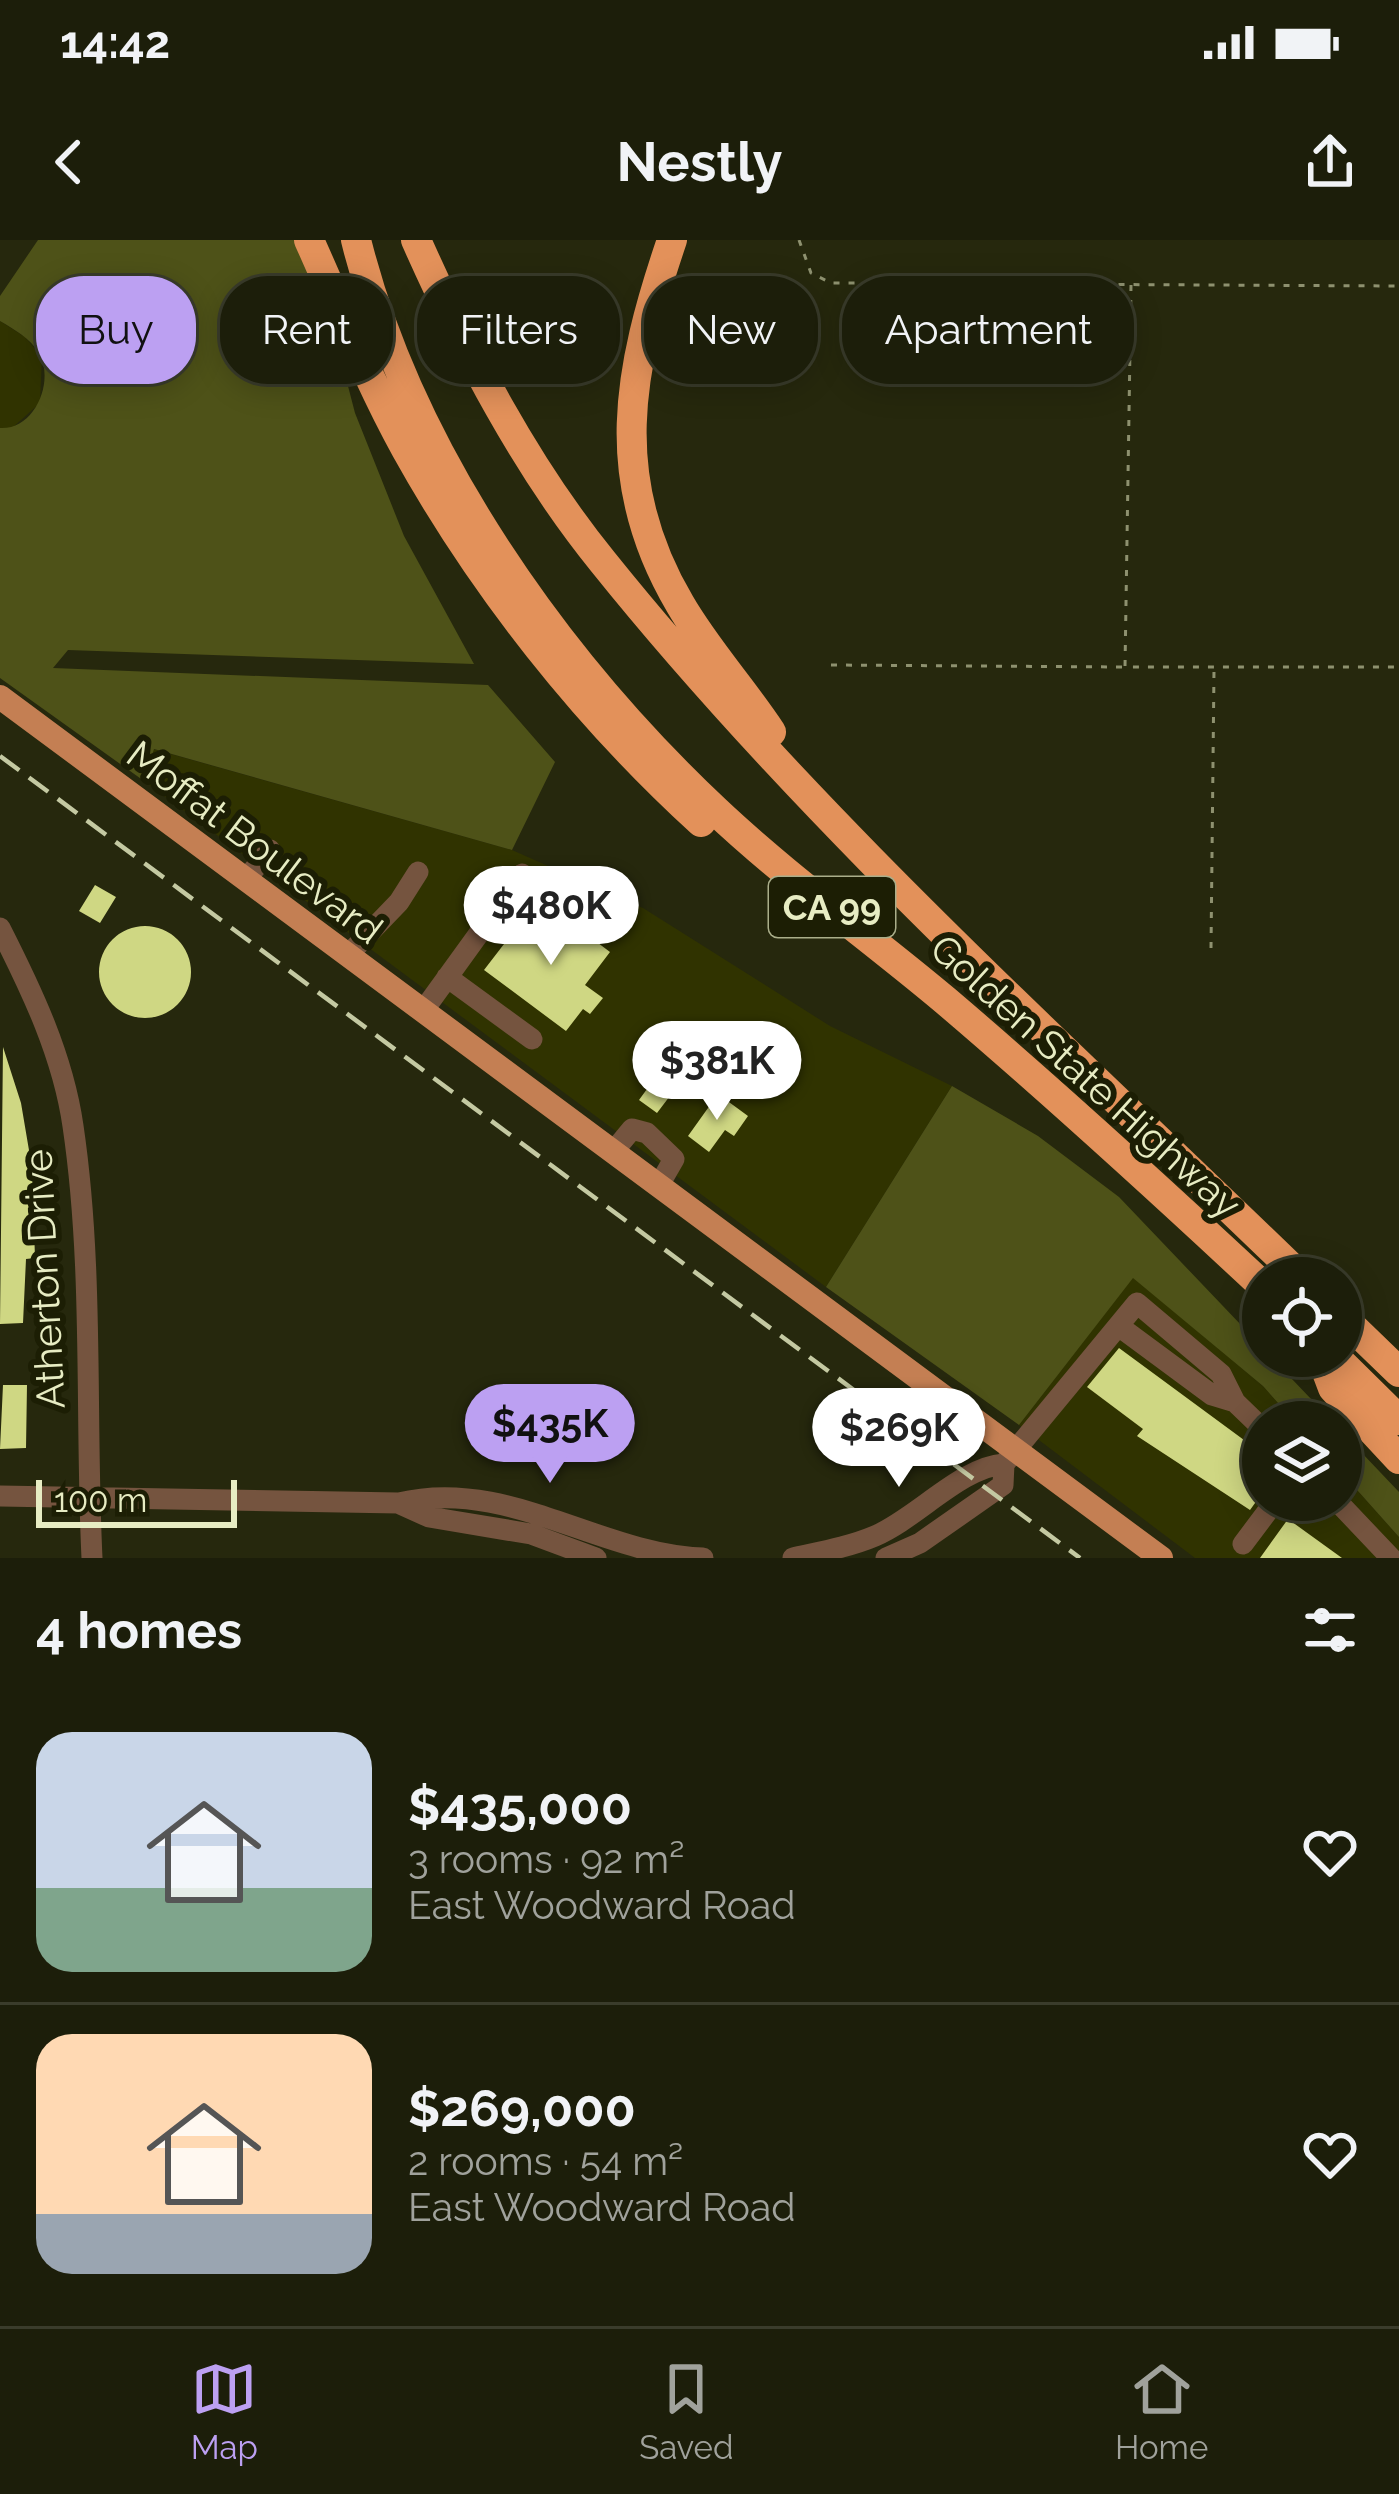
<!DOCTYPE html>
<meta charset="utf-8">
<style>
:root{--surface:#1c1e0a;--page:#252713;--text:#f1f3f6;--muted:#a0a29c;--line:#3a3c2b;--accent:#bca0f2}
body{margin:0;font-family:Raleway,sans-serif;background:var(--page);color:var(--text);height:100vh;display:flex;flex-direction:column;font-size:45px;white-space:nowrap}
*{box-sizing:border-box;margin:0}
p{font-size:39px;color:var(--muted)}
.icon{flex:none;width:66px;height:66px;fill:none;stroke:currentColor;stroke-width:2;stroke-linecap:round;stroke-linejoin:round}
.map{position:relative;height:1318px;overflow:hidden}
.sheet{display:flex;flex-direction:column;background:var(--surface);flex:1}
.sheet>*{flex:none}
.top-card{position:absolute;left:36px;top:36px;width:1329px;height:108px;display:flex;gap:24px}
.tools{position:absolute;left:1242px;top:1017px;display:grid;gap:24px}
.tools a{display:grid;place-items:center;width:120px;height:120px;border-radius:50%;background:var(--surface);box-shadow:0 6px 30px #0003,0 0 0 3px var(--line);font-size:60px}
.scale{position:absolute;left:36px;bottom:30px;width:201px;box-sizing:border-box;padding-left:12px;border:6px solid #e7ecc3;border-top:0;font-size:33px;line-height:42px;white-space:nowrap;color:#e7ecc3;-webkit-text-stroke:9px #1c1e04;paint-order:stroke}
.price{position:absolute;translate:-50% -102px;padding:0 27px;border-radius:42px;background:#fff;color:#222;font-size:39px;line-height:78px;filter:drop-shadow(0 3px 6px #0008)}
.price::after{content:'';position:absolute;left:50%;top:72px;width:36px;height:27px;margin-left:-18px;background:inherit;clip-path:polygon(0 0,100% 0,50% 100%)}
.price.on{background:var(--accent);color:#111}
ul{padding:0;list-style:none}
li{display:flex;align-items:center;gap:36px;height:300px;padding:0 36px}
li+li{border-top:3px solid var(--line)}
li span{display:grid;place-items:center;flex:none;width:336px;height:240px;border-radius:36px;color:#555}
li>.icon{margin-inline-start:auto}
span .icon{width:144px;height:144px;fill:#fffc;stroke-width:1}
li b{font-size:51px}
h2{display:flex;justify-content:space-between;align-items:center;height:144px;padding:0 36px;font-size:51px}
.pill{padding:0 42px;border-radius:48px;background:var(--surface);box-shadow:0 6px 30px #0003,0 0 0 3px var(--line);font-size:42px;line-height:108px}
.pill.on{background:var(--accent);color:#111}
.status{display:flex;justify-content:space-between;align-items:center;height:84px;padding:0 60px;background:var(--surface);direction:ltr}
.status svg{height:33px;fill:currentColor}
header{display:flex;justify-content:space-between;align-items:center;height:156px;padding:0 36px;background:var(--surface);font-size:54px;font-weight:700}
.dock{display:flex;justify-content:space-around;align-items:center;height:168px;border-top:3px solid var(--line);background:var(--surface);font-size:33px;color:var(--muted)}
.dock a{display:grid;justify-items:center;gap:6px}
.dock .on{color:var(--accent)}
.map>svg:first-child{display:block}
</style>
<div class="status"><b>14:42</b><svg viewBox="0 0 49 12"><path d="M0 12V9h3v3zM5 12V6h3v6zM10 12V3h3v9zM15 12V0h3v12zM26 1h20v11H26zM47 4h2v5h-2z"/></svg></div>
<header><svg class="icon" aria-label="back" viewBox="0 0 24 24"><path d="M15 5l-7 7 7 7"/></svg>Nestly<svg class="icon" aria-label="share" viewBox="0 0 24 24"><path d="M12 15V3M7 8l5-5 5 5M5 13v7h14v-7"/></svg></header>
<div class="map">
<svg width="1399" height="1318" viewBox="0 0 1399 1318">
<rect width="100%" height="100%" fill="#26280d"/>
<path fill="#303300" d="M0,81L25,97L42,117L40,163L11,189L0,188Z
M153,509L512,610L643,668L830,786L952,846L826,1047L144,541Z
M1133,1037L1263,1146L1295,1182H1263V1260H1341V1232L1399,1297V1318H1195L1019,1185Z"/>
<path fill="#4e5218" d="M38,0H310L355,173L404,296L474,424L68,410L53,428L488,445L555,522L512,610L154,509L144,541L0,438V188C35,190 55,141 39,113C30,98 15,90 0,81V56Z
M952,846L1038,896L1119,957L1263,1108V1116H1270L1333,1182H1295L1263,1146L1133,1038L1019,1185L826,1047Z
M1341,1191L1399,1252V1297L1341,1232Z"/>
<path fill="#cfd783" d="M95,645L116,657L100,683L79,671Z
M549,666L610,712L585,745L603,758L590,774L583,769L566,791L484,730L514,691L525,699Z
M99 732a46 46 0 1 1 92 0a46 46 0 1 1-92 0Z
M682,801L701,815L657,873L639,860Z
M3,807L21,863L32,928L35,1018L26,1019L23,1083L0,1084Z
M718,854L748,876L734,896L725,890L709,912L688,896Z
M1119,1108L1263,1214V1252L1250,1270L1137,1196L1143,1189L1087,1147Z
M3,1145H27L26,1208L0,1209Z
M1288,1279L1342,1318H1260Z"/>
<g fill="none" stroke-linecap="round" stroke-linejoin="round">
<path stroke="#8e916f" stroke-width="3" stroke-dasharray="6 9" stroke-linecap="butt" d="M799,0L811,33L831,43L1399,46
M1131,45L1125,427H1399
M831,425L1123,427
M1211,708L1214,430"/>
<path stroke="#75543f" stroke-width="21" d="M246,639L270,610
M0,688C32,751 63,816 73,886C94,1028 85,1175 92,1318
M348,715L399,662L418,632
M447,737L532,799
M423,771L522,634
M613,912L632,889L647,893L674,919L659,945
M1120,1087L1212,1155L1235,1162L1263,1189
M1004,1224L1137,1063L1221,1134L1235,1162
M0,1256L399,1263C507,1237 598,1314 703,1318
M1336,1260L1391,1318
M400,1264L429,1277L531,1294L596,1318
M1243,1304L1276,1260
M793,1318C820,1312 849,1307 875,1296C917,1278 961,1227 1004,1224
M886,1318L920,1303L1003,1245L1004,1224"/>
<path stroke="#c47f53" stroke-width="24" d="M0,457L1161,1318"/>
<path stroke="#e3915a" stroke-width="30" d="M309,0C340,69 369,142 406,209C482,346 585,476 701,582
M356,0C409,213 556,420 715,570C787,638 870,697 946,761C1054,853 1159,949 1263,1046
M416,0C466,112 525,226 603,322C811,581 1064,807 1302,1038
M672,0C628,129 606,239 680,364C706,409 742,448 771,492
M1341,1076L1399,1132
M1321,1116L1333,1148L1399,1219
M1334,1116L1399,1180"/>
<path stroke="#c4c9a2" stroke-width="4.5" stroke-dasharray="24 12" stroke-linecap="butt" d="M0,516L1080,1318"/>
</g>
<g text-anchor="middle" stroke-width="12" stroke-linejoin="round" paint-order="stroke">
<rect fill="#1c1e04" stroke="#aaae8a" stroke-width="3" x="769" y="637" width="126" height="60" rx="9"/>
<g font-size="36" font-weight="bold" fill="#e7ecc3">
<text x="832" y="680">CA 99</text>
</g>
<g font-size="39" fill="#e7ecc3" stroke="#1c1e04">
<text transform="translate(255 602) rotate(37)" y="14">Moffat Boulevard</text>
<text transform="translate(1086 836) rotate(42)" y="14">Golden State Highway</text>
<text transform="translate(44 1039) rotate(-93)" y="14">Atherton Drive</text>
</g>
</g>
</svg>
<div class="tools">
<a><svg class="icon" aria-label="locate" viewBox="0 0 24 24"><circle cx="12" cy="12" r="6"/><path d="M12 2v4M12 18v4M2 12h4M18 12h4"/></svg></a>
<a><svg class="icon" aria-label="layers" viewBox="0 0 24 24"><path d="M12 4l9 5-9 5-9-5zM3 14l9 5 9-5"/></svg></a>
</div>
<div class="scale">100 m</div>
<b class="price" style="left:551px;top:728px">$480K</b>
<b class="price" style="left:717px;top:883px">$381K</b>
<b class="price on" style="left:550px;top:1246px">$435K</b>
<b class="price" style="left:899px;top:1250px">$269K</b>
<div class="top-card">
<a class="pill on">Buy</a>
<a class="pill">Rent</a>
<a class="pill">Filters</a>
<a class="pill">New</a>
<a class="pill">Apartment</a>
</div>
</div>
<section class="sheet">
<h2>4 homes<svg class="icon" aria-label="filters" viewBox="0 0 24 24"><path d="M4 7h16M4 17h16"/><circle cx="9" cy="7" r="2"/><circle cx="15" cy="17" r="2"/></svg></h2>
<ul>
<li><span style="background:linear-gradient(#c9d6e8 65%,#7fa58c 0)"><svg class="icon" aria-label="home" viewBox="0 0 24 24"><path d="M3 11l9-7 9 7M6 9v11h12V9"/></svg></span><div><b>$435,000</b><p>3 rooms · 92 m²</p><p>East Woodward Road</p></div><svg class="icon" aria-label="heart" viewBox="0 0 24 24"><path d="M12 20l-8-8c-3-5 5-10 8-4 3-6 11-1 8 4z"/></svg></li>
<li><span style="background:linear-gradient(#ffd9b3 75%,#9aa5b1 0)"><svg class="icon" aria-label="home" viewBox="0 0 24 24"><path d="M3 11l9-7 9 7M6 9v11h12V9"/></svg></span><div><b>$269,000</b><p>2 rooms · 54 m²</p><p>East Woodward Road</p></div><svg class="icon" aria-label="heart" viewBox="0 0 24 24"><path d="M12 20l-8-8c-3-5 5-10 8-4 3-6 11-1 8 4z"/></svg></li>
</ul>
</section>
<nav class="dock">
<a class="on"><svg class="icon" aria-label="map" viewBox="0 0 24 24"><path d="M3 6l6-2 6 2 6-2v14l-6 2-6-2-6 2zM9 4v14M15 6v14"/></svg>Map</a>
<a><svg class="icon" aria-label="saved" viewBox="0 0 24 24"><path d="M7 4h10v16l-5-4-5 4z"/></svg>Saved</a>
<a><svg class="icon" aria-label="home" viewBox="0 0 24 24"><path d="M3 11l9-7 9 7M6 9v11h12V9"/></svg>Home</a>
</nav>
